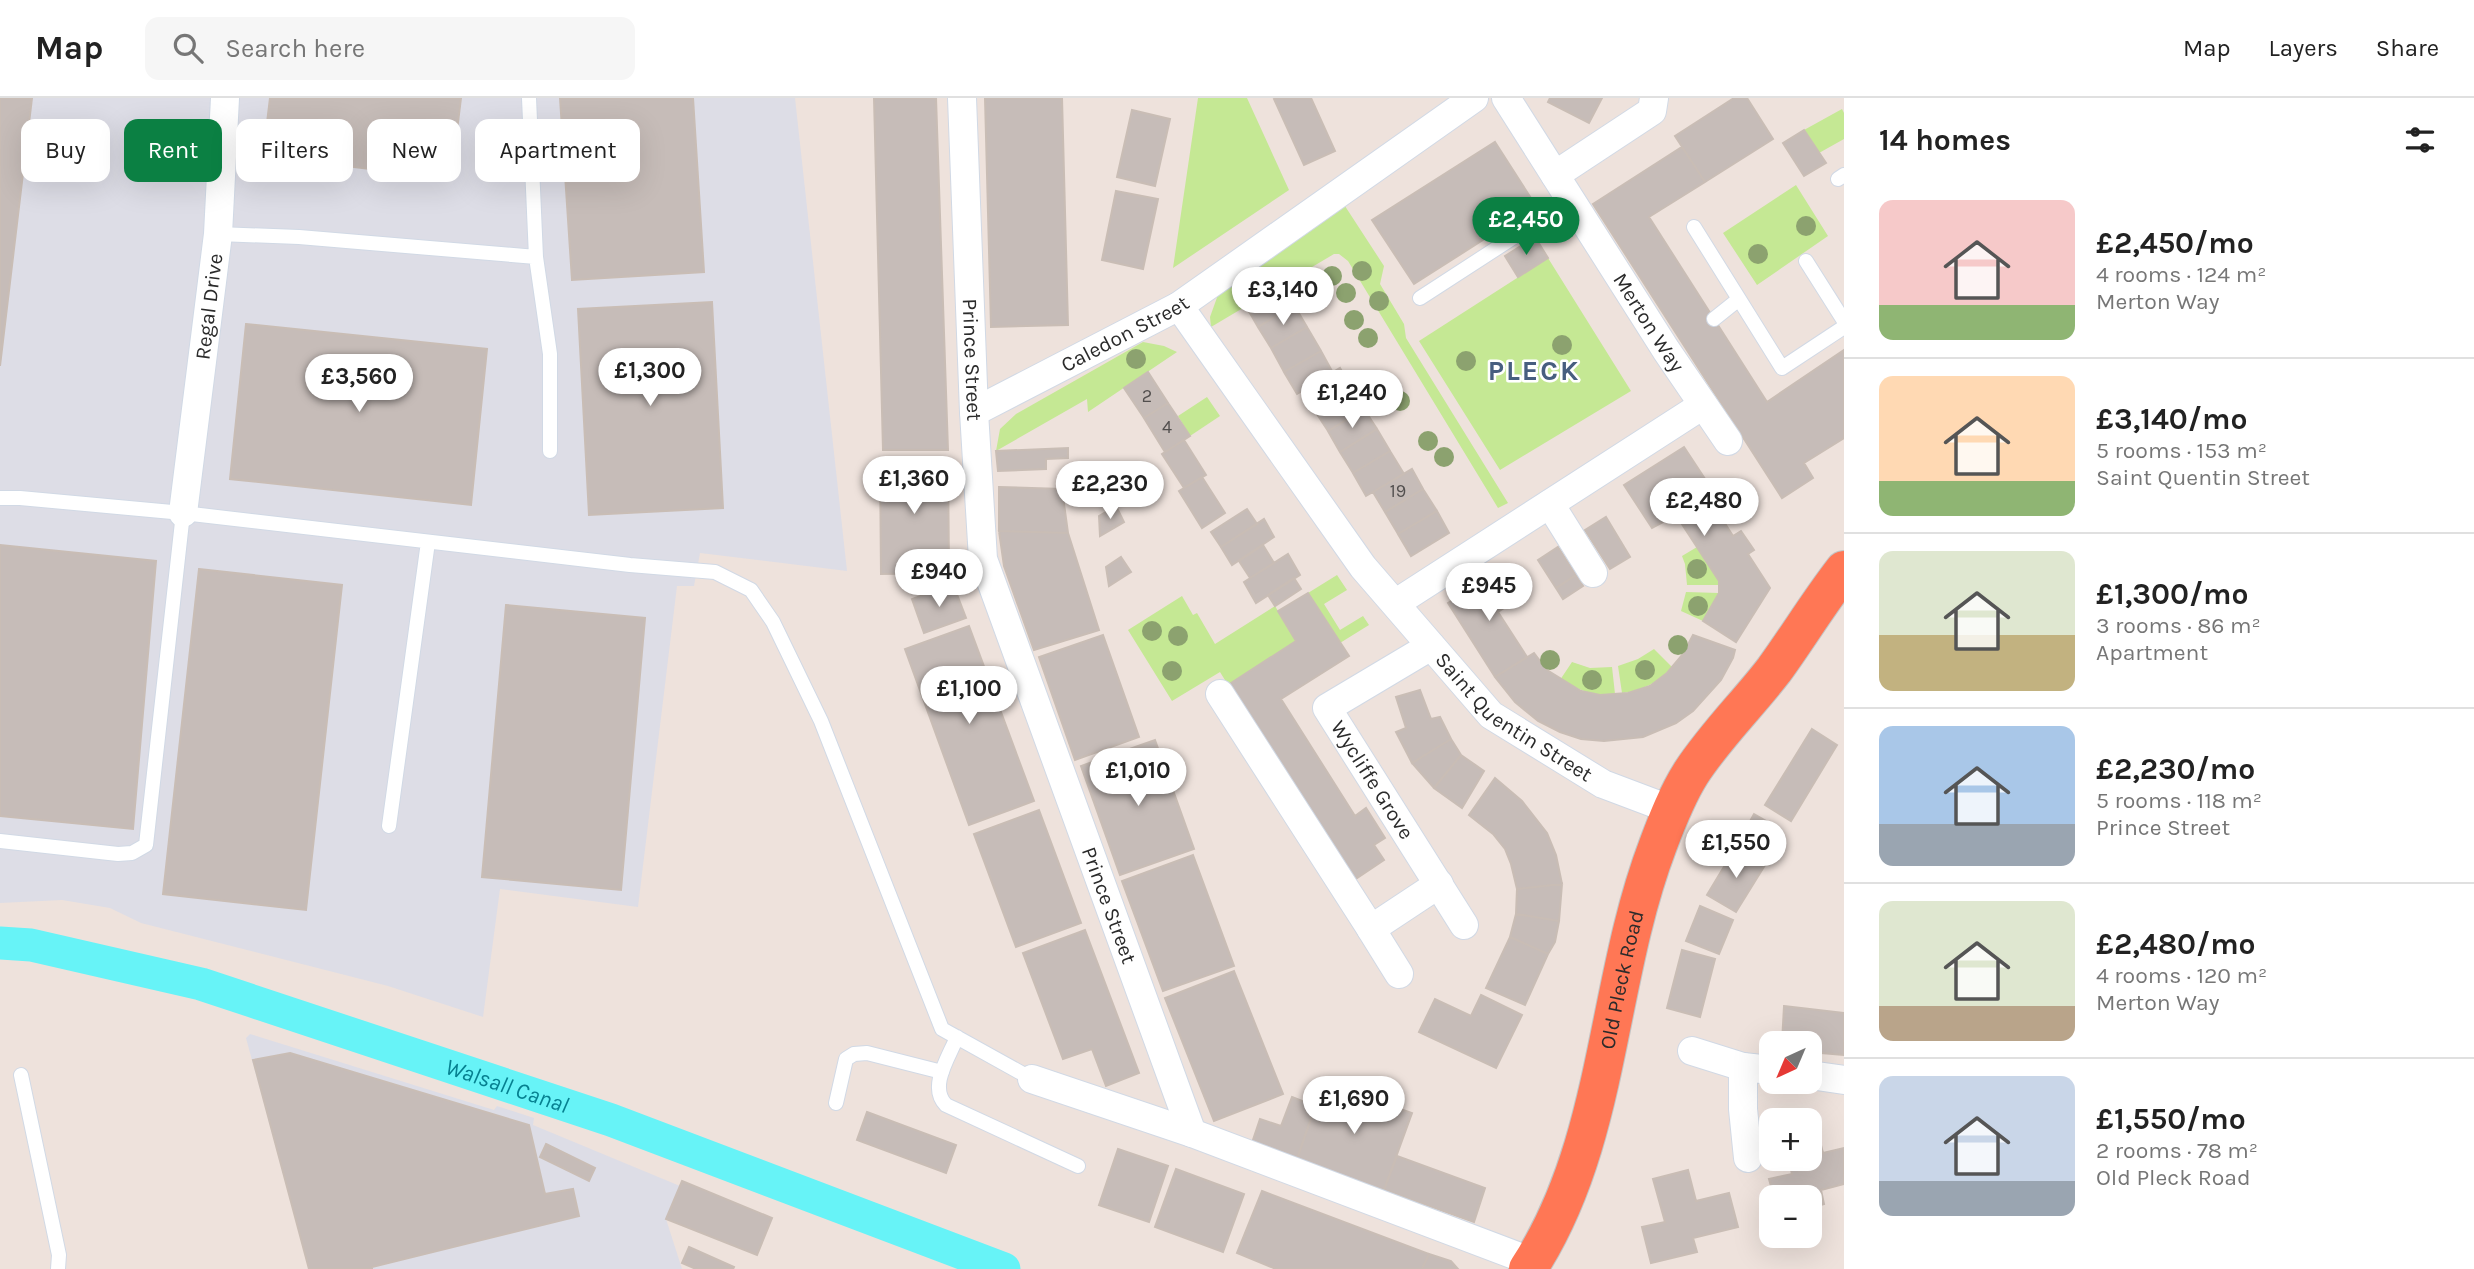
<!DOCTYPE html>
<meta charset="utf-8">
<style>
:root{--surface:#fff;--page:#f6f6f6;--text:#222;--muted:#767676;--line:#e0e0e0;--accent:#0b8043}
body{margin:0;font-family:Karla,sans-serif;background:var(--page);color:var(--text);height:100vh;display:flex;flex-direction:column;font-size:26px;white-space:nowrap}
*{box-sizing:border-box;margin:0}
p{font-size:23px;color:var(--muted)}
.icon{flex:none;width:38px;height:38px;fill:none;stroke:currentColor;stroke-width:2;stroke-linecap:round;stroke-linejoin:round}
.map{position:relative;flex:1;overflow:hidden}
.side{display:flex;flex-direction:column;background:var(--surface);width:630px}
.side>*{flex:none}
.banner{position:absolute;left:21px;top:21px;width:665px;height:63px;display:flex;gap:14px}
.needle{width:46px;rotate:224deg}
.tools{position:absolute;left:1759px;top:933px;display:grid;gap:14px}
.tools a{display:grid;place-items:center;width:63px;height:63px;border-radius:14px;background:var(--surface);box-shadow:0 7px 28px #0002;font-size:35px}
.price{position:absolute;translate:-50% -60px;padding:0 16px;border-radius:24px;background:#fff;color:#222;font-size:23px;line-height:46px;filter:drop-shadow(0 2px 4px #0008)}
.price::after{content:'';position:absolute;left:50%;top:42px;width:21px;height:16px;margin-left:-10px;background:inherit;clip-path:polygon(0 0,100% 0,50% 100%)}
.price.selected{background:var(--accent);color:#fff}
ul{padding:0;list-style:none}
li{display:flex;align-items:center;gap:21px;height:175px;padding:0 35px}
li+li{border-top:2px solid var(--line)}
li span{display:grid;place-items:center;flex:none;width:196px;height:140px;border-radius:14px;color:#555}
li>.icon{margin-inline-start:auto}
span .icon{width:84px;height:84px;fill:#fffc;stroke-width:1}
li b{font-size:30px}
h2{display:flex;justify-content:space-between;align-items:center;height:84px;padding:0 35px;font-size:30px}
.pill{padding:0 24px;border-radius:14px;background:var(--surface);box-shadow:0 7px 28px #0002;font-size:24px;line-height:63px}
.pill.selected{background:var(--accent);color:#fff}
header{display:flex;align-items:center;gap:42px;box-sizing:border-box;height:98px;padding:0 35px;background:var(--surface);border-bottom:2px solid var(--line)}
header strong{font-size:33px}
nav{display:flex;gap:38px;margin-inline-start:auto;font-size:24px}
.search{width:490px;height:63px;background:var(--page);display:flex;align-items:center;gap:18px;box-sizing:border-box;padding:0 24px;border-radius:14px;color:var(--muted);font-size:26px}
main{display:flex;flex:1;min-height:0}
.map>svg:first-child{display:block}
</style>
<header>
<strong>Map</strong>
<div class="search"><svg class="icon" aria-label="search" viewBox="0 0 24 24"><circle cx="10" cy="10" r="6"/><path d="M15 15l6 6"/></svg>Search here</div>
<nav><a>Map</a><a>Layers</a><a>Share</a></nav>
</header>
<main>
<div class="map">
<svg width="1844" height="1171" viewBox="0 0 1844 1171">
<rect width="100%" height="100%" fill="#eee2dc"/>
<path fill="#dddde6" d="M0,0H795L847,473L700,455L694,488H677L638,809L500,791L483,919L388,888L141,825L110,810L62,802L0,805Z
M250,936L494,1012L497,1008L534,1020L533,1027L680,1088L666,1121L682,1171H309L246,940Z"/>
<path fill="#c5e894" d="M1198,0H1247L1289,92L1173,170Z
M1842,11L1844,15V41L1819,55L1804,32Z
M1796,87L1828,138L1757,187L1723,135Z
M1343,105L1384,168L1380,186L1404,226L1406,240L1508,405L1498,410L1348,163L1339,156H1334L1211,229L1210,219L1219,194Z
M1548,160L1631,293L1500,372L1419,243Z
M1143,244L1164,248L1177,254L1088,314L1087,301L996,353L1000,331L1016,316Z
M1207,299L1220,318L1190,338L1178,318Z
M1697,449L1719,483L1718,487H1687L1685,466L1682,458Z
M1337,477L1347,492L1324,506L1340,532L1363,518L1369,527L1340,545L1308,495Z
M1686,494L1719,495L1703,523L1681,513Z
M1182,498L1193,517L1197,515L1215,546L1275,508L1296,543L1228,587L1220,574L1172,603L1128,532Z
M1654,551L1672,569C1660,584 1641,593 1622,595L1618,568L1638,561Z
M1572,564L1590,570L1612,569L1615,596C1594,599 1579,592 1560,582Z"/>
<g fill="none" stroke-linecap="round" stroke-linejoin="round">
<path stroke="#67f3f7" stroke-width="33" id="s1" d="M0,845L31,847L201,886L611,1022L1004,1171"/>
</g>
<path fill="#c6bcb8" stroke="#c9bdb5" stroke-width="2" d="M0,0H32L0,268Z
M270,0H461L451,81L263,58Z
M560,0H693L704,174L572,182Z
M874,0H936L948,352H883Z
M985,0H1062L1068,227L991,229Z
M1276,0H1311L1335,53L1304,67L1274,1Z
M1550,0H1602L1589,25L1548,4Z
M1734,0H1747L1773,41L1705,84L1675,38Z
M1132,12L1170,21L1155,88L1117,79Z
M1804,32L1826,65L1804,78L1783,45Z
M1495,44L1536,108L1414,186L1372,122Z
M1682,49L1705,84L1649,119L1767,304L1844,252V340L1804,365L1813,380L1782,400L1593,106Z
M1116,93L1158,101L1143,171L1102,162Z
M1535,139L1548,160L1518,179L1505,158Z
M1282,187L1294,207L1258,229L1246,208Z
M712,204L723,410L589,417L578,211Z
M1294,207L1307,229L1271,250L1258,229Z
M246,226L487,251L471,407L230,381Z
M1307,229L1321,253L1284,274L1271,250Z
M1321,253L1333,275L1297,296L1284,274Z
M1340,270L1352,291L1315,313L1303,292Z
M1148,274L1168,305L1144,320L1124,290Z
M1352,291L1364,311L1328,333L1315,313Z
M1168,305L1190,338L1165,354L1144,320Z
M1364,311L1377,331L1340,354L1328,333Z
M1377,331L1390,353L1353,375L1340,354Z
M1184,342L1206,377L1184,390L1162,356Z
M1684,349L1709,387L1703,391L1733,438L1741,433L1754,452L1748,456L1770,490L1736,544L1703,523L1719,495V483L1676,417L1652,430L1624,387Z
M1068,350V360L1046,361V371L998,373L996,353Z
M1390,353L1404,376L1366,398L1353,375Z
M880,361H948L949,475L881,476Z
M1412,371L1423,391L1385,414L1373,394Z
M1202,379L1225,415L1202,430L1179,393Z
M999,389L1062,391L1068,435L999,433Z
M1423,391L1437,413L1398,436L1385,414Z
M1116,408L1124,424L1100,438L1099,418Z
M1247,411L1257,426L1221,449L1211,434Z
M1437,413L1449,435L1411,458L1398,436Z
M1606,419L1630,459L1610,471L1585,432Z
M1264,421L1274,439L1232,467L1221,449Z
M999,433L1068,435L1099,532L1034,552L1004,468Z
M0,447L156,463L133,731L0,718Z
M1263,447L1274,465L1250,480L1239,463Z
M1558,449L1576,477L1556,490L1538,462Z
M1288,456L1300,477L1256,505L1244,484Z
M1121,459L1131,474L1109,488L1106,469Z
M199,471L342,487L306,812L163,796Z
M1498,473L1516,502L1498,514L1527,559L1495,579L1448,505Z
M1576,477L1583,488L1563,501L1556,490Z
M1294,480L1301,491L1275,508L1268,497Z
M953,486L966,520L924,535L912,501Z
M1308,495L1349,558L1281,601L1355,718L1366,710L1385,740L1374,747L1384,762L1354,782L1228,587L1296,543L1278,513Z
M506,507L645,520L621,792L482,779Z
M969,528L1034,703L969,727L905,551Z
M1103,537L1139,639L1075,662L1039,559Z
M1693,537L1735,552L1733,560L1721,582L1693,613L1676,625L1643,639L1604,643L1581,641L1560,634L1538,623L1515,604L1495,579L1534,555L1547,572L1581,593L1600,597L1628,595L1650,588L1667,575L1683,556Z
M1420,592L1431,621L1440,619L1451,641L1412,665L1396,634L1406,630L1396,599Z
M1812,631L1837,647L1791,723L1765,707Z
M1451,641L1461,657L1434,690L1412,665Z
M1155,642L1194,751L1120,777L1081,668Z
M1461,657L1484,673L1462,710L1434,690Z
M1495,680L1522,703L1547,735L1556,757L1562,786L1517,791L1511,766L1505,751L1493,736L1469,717Z
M1039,712L1081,825L1016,849L974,736Z
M1754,716L1780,731L1765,758L1739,743Z
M1736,749L1765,767L1736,814L1707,797Z
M1193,757L1234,868L1163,893L1122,783Z
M1562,786L1559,823L1516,816L1517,791Z
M1700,808L1733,822L1719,856L1686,843Z
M1516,816L1559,823L1555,844L1548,856L1510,839Z
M1085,832L1139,975L1106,988L1092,951L1063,961L1023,855Z
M1510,839L1548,856L1525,907L1486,890Z
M1682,852L1715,861L1700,919L1667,910Z
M1234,873L1283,996L1214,1023L1165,900Z
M1481,897L1522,917L1496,970L1419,934L1435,901L1471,918Z
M1784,908L1844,915V957L1810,954V945H1782Z
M290,955L529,1027L545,1096L573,1091L579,1118L372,1169V1171H309L253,962Z
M1324,984L1412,1015L1384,1092L1297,1061Z
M1292,999L1315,1008L1297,1061L1252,1045L1260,1021L1281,1028Z
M867,1014L956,1047L946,1075L857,1042Z
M1815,1024L1823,1055L1844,1050V1086L1821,1092L1824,1106L1810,1110V1099H1774L1769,1081L1792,1076L1788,1060H1810V1026Z
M546,1046L595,1070L589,1083L540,1059Z
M1118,1051L1168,1068L1149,1124L1099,1107Z
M1397,1058L1485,1090L1474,1124L1384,1092Z
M1176,1071L1244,1096L1223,1154L1155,1129Z
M1688,1072L1696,1103L1729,1095L1738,1129L1693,1140L1697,1154L1651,1165L1642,1129L1665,1124L1653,1081Z
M682,1083L772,1120L757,1157L666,1121Z
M1262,1093L1429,1156L1422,1171H1276L1237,1155Z
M689,1149L734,1169L733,1171H696L682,1165Z
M1429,1156L1451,1163L1458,1171H1422Z"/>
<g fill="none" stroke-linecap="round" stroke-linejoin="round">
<defs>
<path id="lane" d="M529,0L536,159L550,256V353
M1838,81L1844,77
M1694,129L1739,201
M218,136L299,139L536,159
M1806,163L1844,223
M1420,200L1571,102
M1714,221L1739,201L1782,270L1844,229
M0,400H20L183,415L630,467L715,474L751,492L773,524L821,623L942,931L1032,981
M389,728L428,444
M0,743L118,756L132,755L146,747L183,415
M957,939C949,959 928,989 946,1007L1078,1068
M21,977L59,1157L58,1171
M836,1005L846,961L854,956L867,955L942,974"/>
<g id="street">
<path id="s2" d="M962,0L974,314L983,461L1192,1035"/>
<path id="s3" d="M1506,0L1666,252L1728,343"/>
<path d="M1555,77L1652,13L1654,0"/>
<path id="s4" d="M1179,208L1363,469L1491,617L1603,686L1672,712"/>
<path id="s5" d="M974,314L1179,208L1474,0"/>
<path d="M1550,406L1593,475"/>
<path id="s6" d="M183,415L218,136L225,0"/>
<path d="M1396,505L1703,307"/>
<path id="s7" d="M1431,548L1327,610L1464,827"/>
<path d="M1220,596L1371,831"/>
<path d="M1399,876L1371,831L1439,786"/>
<path d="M1692,953L1743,969L1771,972"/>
<path d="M1743,969V1011L1748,1060"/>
<path d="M1810,977L1844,982"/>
<path d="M1032,981L1192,1035L1533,1164"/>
</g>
<g id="highway">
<path id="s8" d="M1528,1171C1611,1044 1605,886 1658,747C1667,723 1677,697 1691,675C1715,638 1747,607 1774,572C1798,539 1819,504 1844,472"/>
</g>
</defs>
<use href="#lane" stroke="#d1d9e5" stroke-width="16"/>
<use href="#street" stroke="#d1d9e5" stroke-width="30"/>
<use href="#highway" stroke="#c4c4c4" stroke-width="40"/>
<use href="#lane" stroke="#fff" stroke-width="14"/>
<use href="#street" stroke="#fff" stroke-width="28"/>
<use href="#highway" stroke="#f75" stroke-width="38"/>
</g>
<g fill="#8ca26f">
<circle cx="1806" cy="128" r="10"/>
<circle cx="1758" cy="156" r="10"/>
<circle cx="1362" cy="173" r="10"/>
<circle cx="1332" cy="178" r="10"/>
<circle cx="1346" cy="195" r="10"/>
<circle cx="1379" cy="203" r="10"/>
<circle cx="1354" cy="222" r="10"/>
<circle cx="1368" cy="240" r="10"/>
<circle cx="1562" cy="247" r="10"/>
<circle cx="1136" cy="261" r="10"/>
<circle cx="1466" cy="263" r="10"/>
<circle cx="1400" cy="303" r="10"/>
<circle cx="1428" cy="343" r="10"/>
<circle cx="1444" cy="359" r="10"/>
<circle cx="1697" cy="471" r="10"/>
<circle cx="1698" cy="508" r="10"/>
<circle cx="1152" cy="533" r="10"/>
<circle cx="1178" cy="538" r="10"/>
<circle cx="1678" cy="547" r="10"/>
<circle cx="1550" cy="562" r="10"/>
<circle cx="1645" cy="572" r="10"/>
<circle cx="1172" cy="573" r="10"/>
<circle cx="1592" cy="582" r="10"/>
</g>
<g text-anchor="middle" stroke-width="5" stroke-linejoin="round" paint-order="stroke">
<g font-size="18" fill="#524f4e">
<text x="1147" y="304">2</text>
<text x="1167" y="335">4</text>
<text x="1398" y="399">19</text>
</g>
<g font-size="21" fill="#2b2b2b" stroke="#fff">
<text dy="7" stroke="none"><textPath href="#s6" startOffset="208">Regal Drive</textPath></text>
<text dy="7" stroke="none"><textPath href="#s3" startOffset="266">Merton Way</textPath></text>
<text dy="7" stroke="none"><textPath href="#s5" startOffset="170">Caledon Street</textPath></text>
<text dy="7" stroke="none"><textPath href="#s2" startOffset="262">Prince Street</textPath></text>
<text dy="7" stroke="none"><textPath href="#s4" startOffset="534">Saint Quentin Street</textPath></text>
<text dy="7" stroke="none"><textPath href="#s7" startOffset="206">Wycliffe Grove</textPath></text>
<text dy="7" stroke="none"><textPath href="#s2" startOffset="830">Prince Street</textPath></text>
<text dy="7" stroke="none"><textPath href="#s8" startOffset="306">Old Pleck Road</textPath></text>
</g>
<g font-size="23" font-style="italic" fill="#068090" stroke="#fff">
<text dy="8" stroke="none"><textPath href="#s1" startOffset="528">Walsall Canal</textPath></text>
</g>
<g font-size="28" font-weight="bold" letter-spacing="2" fill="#475e7f" stroke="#fff">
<text x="1534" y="282">PLECK</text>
</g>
</g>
</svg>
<div class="tools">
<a><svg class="needle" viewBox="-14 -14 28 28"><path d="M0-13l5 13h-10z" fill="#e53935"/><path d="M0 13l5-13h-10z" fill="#767676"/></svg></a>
<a>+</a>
<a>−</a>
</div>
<b class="price selected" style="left:1526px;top:159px">£2,450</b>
<b class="price" style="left:1283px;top:229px">£3,140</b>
<b class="price" style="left:650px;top:310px">£1,300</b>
<b class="price" style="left:359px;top:316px">£3,560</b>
<b class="price" style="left:1352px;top:332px">£1,240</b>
<b class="price" style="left:914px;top:418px">£1,360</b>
<b class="price" style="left:1110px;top:423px">£2,230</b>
<b class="price" style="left:1704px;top:440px">£2,480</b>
<b class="price" style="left:939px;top:511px">£940</b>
<b class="price" style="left:1489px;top:525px">£945</b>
<b class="price" style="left:969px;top:628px">£1,100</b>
<b class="price" style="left:1138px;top:710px">£1,010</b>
<b class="price" style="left:1736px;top:782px">£1,550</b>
<b class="price" style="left:1354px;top:1038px">£1,690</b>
<div class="banner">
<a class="pill">Buy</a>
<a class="pill selected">Rent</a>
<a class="pill">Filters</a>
<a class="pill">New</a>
<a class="pill">Apartment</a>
</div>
</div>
<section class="side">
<h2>14 homes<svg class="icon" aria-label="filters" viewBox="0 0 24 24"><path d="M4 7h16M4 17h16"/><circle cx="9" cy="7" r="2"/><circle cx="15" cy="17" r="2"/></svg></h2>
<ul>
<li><span style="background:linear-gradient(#f6c9c9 75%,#8fb573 0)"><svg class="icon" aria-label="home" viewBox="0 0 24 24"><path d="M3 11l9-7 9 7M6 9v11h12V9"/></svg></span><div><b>£2,450/mo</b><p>4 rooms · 124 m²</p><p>Merton Way</p></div></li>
<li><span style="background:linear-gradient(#ffd9b3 75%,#8fb573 0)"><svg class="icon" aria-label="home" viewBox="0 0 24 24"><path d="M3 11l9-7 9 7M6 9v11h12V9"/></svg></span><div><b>£3,140/mo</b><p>5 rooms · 153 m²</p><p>Saint Quentin Street</p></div></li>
<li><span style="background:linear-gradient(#dfe7d0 60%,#c2b280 0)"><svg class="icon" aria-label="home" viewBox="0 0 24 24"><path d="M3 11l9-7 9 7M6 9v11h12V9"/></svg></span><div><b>£1,300/mo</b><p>3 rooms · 86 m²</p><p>Apartment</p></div></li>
<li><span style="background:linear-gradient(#a9c7e8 70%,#9aa5b1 0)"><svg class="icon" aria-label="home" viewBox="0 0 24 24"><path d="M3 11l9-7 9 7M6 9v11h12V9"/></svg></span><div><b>£2,230/mo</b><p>5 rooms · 118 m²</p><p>Prince Street</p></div></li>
<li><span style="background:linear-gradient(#dfe7d0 75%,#b9a48a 0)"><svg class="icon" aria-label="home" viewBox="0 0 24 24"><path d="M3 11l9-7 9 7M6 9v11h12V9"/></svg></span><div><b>£2,480/mo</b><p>4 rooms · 120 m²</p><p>Merton Way</p></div></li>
<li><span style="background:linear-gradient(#c9d6e8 75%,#9aa5b1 0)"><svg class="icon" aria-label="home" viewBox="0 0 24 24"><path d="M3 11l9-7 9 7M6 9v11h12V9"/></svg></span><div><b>£1,550/mo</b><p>2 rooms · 78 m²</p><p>Old Pleck Road</p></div></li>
</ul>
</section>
</main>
